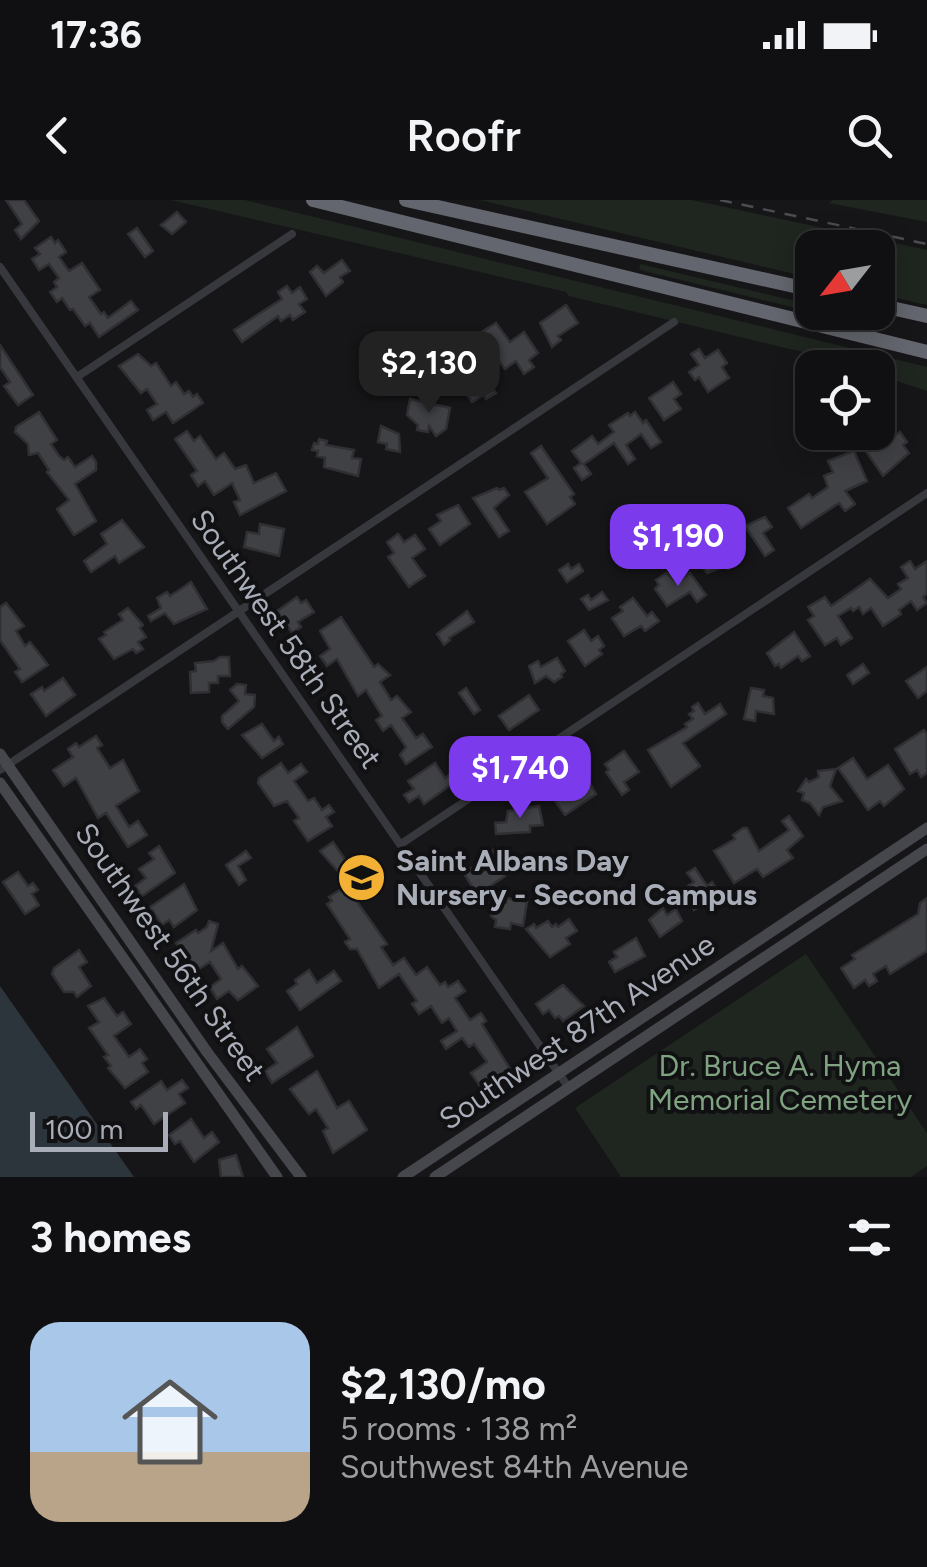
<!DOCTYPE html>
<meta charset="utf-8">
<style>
:root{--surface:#101012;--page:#1e1e20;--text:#f1f3f6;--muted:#9c9d9f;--line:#303032;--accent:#7c3aed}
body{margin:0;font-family:Figtree,sans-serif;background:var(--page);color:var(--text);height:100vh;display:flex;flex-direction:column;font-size:38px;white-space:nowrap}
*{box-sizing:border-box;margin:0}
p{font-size:32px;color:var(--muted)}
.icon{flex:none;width:55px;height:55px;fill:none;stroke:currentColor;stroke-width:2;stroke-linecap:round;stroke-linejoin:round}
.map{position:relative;height:977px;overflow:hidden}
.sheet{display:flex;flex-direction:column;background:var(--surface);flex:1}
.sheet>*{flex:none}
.needle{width:65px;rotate:239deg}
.buttons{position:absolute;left:795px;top:30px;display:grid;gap:20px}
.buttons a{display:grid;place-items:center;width:100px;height:100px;border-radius:20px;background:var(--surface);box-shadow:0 5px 25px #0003,0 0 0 2px var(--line);font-size:50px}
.scale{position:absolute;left:30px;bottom:25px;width:138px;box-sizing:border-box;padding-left:10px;border:5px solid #a8adb8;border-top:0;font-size:28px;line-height:35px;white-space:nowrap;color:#a8adb8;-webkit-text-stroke:8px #111113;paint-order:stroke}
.price{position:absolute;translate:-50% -85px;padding:0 22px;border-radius:20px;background:var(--accent);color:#fff;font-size:32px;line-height:65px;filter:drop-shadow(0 2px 5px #0008)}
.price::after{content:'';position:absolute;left:50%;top:60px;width:30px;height:22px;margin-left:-15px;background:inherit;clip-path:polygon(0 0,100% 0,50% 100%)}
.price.current{background:#222;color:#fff}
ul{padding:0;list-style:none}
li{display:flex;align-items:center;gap:30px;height:250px;padding:0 30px}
li span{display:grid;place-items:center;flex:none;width:280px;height:200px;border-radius:30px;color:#555}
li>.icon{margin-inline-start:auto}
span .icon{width:120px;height:120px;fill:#fffc;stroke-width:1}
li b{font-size:42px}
h2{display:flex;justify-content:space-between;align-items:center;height:120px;padding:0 30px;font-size:42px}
.status{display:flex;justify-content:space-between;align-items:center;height:70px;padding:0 50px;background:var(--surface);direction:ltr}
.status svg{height:28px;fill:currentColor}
header{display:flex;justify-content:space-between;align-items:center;height:130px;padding:0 30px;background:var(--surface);font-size:45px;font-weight:600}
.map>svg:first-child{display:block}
</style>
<div class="status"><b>17:36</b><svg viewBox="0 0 49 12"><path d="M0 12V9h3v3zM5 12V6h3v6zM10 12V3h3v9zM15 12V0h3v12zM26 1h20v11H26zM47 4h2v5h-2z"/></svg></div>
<header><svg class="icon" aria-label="back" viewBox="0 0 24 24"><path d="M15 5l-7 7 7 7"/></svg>Roofr<svg class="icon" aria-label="search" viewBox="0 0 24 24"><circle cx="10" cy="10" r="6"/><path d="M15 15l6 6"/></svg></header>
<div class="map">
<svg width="927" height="977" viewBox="0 0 927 977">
<rect width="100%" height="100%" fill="#161618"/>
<path fill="#1e261f" d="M171,0H245L927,167V191L878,175V168L865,167L569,96L566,92Z
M480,0H692L927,50V105L878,94V48H812V78Z
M833,0H927V22L829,3Z
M640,64L812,105V112L644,71L639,69Z
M806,754L927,933V966L911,977H621L575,908Z"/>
<path fill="#2c353c" d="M0,786L134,977H0Z"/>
<path fill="#404145" stroke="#303034" stroke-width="2.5" d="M6,0H24L39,21L21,39L15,30L22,24Z
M177,12L186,22L172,34L161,25Z
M137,28L153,51L145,57L128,34Z
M51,37L55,43L58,40L66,52L59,57L69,71L82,63L100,90L89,97L101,114L104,112L108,118L131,101L138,110L99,137L90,123L85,126L73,109L70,110L62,98L57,102L50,92L57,87L54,82L59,78L49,64L39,70L32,59L40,54L35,48Z
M342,60L350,71L340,77L343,82L326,96L310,72L317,66L324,73Z
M287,86L292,93L300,87L307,99L299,104L305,112L293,120L290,115L281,121L278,116L242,142L234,130L282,99L278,92Z
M566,105L578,123L558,136L561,140L552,147L540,123Z
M496,123L510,142L524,132L538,153L529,160L534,167L524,174L516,161L505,169L478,134Z
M0,145L33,195L18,205L4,186L10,182L0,167Z
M699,149L705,158L718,150L727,163L722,167L729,178L708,192L699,177L695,180L689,172L699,165L691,154Z
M138,154L151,166L156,163L171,186L176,182L184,194L189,191L193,197L197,194L203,203L173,223L166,212L153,220L147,210L157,204L147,189L141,193L119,166Z
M476,164L496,193L486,199L484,195L472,202L456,177Z
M673,182L681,194L674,199L681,209L664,220L649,198Z
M410,199L450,208L446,229L436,236L429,226L428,232L417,230L418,225L407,215Z
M39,212L57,240L51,244L59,256L64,260L68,257L75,267L92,256L96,262V270L75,284L96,321L74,335L57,309L69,300L47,272L49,270L38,253L29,255L28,244L15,232L16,227Z
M635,212L643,223L646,220L661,242L651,248L641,234L626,245L635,259L628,264L614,243L584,264L591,274L582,280L574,268L581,263L572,251L592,236L598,244L614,232L609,225L628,213L630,216Z
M888,224L895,235L900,232L907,242L903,245L909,253L883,276L861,244Z
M381,226L399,234L400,252L386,249L387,244L378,242Z
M187,231L194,241L200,236L216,259L224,253L235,269L246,265L254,283L276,273L286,291L240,315L234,302L240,300L232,283L214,295L205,281L198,286L191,275L197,271L175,239Z
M319,239L327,241L326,245L354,250L352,258L361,259L358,276L324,267L325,258L317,256L318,251L312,250L314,243L318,244Z
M541,246L574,294L570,297L575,304L547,324L525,292L548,278L531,253Z
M854,251L867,281L845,291L855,304L845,311L839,303L801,328L788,308L809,294L812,298L828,287L824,276L833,272L828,261Z
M497,288L499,290L504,288L509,295L494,308L509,331L499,337L473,298Z
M458,305L470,324L440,345L429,329L441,321L437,315Z
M765,317L772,327L763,333L774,350L765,356L745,326Z
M122,320L144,347L119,363L115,356L91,372L84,361L107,344L101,334Z
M260,324L284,329L279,356L244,347L247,332L259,334Z
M714,330L738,361L728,369L726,366L707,373L700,363L707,359L699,348L709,341L706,336Z
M398,334L404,342L415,335L425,349L412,358L425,376L409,387L388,357L394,353L387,342Z
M910,361L915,369L927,361V394L923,397L927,403L917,410L911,401L899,410L901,414L883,426L871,408L863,414L859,407L853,411L851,408L838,416L852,438L841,445L837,438L825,445L808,420L814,416L808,407L825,397L831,406L870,379L888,398L901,389L898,384L908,378L901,367Z
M568,364L571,369L579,364L583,371L567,382L559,370Z
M666,373L677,382L690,373L706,395L697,402L690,392L667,406L655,389L659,385L656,380Z
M191,382L207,409L174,424L165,413L151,421L148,416L161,408L157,398L167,392L170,396Z
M602,392L608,400L589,410L581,399L588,395L591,400Z
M297,397L301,403L306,400L314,412L298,422L301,427L292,433L277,411Z
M633,398L647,416L652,412L659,421L645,431L641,426L624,436L612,418L623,411L620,407Z
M6,403L24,426L16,431L25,446L30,442L48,465L22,482L15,472L20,469L0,440V407Z
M128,408L143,425L140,428L146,437L138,442L143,449L136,453L133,449L114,459L99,439L106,435L104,432L123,420L119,414Z
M467,411L474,422L449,438L450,440L444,445L437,434Z
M341,417L374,467L378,464L390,475L380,482L391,500L397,496L411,512L402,518L416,538L423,534L432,547L406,564L400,555L406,547L391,525L383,531L376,520L382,516L366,490L358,496L337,459L327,466L320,456L330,449L320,431Z
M584,430L591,441L598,436L604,446L599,450L602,454L585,466L568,441Z
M794,432L810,456L802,461L798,456L781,468L779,464L775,466L767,453Z
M220,457H229L230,476H218V483H209V492L191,493L190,472L196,471L195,463L214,461Z
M557,458L565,471L561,474L562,477L554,482L546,476L535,483L529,466L538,461L541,467Z
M863,464L869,473L853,484L847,475Z
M927,467V491L918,498L906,481Z
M63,478L75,495L46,516L31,494L42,487L44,491Z
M237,484L246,485L245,494L255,495L254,507L228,529L222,522V516L239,501L230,490Z
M466,488L480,510L474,514L459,493Z
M751,488L764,490L763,496L773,498L774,514L756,511L755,521L744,519Z
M529,495L539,510L509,530L499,516Z
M698,503L705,514L720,504L726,514L683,543L700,566L671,587L648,550L687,527L685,524L693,519L689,514L694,511L692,507Z
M262,524L274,541L279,537L283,544L262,558L242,535Z
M924,530L927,534V573L921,577L917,570L910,574L895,549Z
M96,536L102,545L97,548L110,568L123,560L139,591L116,606L129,627L138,621L147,635L128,647L106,613L98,618L76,578L64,586L53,570L73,557L68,549L76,543L79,547Z
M624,551L639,572L624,582L629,590L622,595L606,572L609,570L605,564Z
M853,558L867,579L888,565L904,589L884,606L880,601L868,610L838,568Z
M468,562L473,569L424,604L419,596L409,602L404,595L414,589L408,581L435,563L445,578Z
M281,563L288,573L301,564L307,572L294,581L308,601L314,598L322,610L329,605L334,612L326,617L332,626L308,641L294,621L299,618L287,601L274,606L258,583L259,578Z
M570,566L581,568L596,594L565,615L550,594L554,586L568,579Z
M836,569L830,586L842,601L823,607L819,615L810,603L802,600L804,593L798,591L806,579L809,582L819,577L818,571Z
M539,606L543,625L530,626V632L496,634L495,623L506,622L508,611Z
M789,616L803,636L787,650L793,658L763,677L757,669L734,683L714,651L735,639L733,635L743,628H747L759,651L789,630L782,621Z
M333,642L357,677L368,671L375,682L353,696L387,744L381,747L393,765L404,758L416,775L427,767L440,785L445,782L448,787L458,781L465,791L455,798L470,820L481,813L486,821L482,824L512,872L506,876L511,884L489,899L471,873L487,862L474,844L469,847L462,838L446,849L441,841L457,831L449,818L442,823L431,806L419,814L412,804L417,801L399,774L379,788L357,749H350L345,742L350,739L327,704L332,701L329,697L349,684L320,651Z
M159,646L175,673L142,696L135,686L146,678L139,669L154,659L149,653Z
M497,647L506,659L505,676L477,695L463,672L477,665L482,672L498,662L491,652Z
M246,651L251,658L238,666L246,680L239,685L226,665Z
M695,668L707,686L712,682L719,693L694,710L688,700L694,696L688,686L694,682L687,673Z
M18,672L28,686L33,683L38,690L32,694L39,705L25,714L3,682Z
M184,684L197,710L174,727L169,720L162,725L150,707Z
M507,698L527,702L523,726L511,723L510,729L495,727L496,720L491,716L493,707L496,702L506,703Z
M927,698V751L890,774L886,766L873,774L877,781L869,786L865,780L854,788L841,768L855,759L852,755L918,714L920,703Z
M663,708L667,715L676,709L682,721L660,737L649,720Z
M569,719L577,731L566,738L570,744L550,757L526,729L534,724L536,728L548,721L552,727L556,724L558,727Z
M209,721L218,724L211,751L223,743L238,769L242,766L258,786L238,800L229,791L217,799L210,787L221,779L210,762L194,772L176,743L196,730L198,733L207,727Z
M636,738L645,756L615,772L609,762L617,757L614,752Z
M79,750L87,762L79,767L91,786L77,797L74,792H64L52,774L54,768Z
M309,770L317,783L334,771L341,781L300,810L287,791L297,784L295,780Z
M563,785L584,806L563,821L559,816L555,818L549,810L543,814L536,804Z
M104,798L117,816L123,812L131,824L114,836L129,857L140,849L147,859L142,863L148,872L125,888L108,868L111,866L104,857L108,855L89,828L99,822L88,806Z
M297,827L313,856L272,883L265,871L277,863L267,849Z
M317,871L337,908L349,901L367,930L333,953L323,931L328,928L316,909L309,914L290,889Z
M182,880L188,888L179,894L185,903L154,924L141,905L136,909L131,902L161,881L167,890Z
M191,919L204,938L212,932L219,942L194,962L180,941L175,944L169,935Z
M236,955L243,977H221L219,960Z"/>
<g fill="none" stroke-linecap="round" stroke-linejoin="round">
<path stroke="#37383d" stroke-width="8" d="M0,67L569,888
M77,177L292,34
M0,570L674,122
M401,644L927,293"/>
<path stroke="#45474d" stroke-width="11" d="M0,554L207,852L301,977
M0,583L277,977
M403,977L927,628
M435,977L927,649"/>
<path stroke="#63666e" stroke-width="14" d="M313,0L927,152
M406,0L812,90
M878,105L927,116"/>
<path stroke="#4a4c52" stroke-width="2.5" stroke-dasharray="12 10" stroke-linecap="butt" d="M720,0L927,44"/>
</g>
<defs>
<symbol id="school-disc" viewBox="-11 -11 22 22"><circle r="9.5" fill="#f2b134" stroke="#111113"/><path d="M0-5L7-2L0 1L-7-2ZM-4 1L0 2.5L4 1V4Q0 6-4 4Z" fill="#111"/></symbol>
</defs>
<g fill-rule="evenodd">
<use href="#school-disc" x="334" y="650" width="55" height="55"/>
</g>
<g text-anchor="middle" stroke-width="8" stroke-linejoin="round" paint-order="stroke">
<g font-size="30" fill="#a8adb8" stroke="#111113">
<text transform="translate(286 439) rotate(55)" y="10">Southwest 58th Street</text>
<text transform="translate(170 752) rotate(55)" y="10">Southwest 56th Street</text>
<text transform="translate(577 832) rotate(-34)" y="10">Southwest 87th Avenue</text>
</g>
<g font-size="30" font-weight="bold" fill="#a8adb8" stroke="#111113" text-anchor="start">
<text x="396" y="671">Saint Albans Day<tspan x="396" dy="34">Nursery - Second Campus</tspan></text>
</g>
<g font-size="30" fill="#7fa381" stroke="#111113">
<text x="780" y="876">Dr. Bruce A. Hyma<tspan x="780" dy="34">Memorial Cemetery</tspan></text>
</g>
</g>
</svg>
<div class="buttons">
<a><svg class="needle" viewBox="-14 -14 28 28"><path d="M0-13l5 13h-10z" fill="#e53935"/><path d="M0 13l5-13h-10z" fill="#9c9d9f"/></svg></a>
<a><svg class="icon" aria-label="locate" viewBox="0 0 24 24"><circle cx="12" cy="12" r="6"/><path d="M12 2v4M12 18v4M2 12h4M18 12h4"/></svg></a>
</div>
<div class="scale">100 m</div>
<b class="price current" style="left:429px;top:216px">$2,130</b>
<b class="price" style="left:678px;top:389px">$1,190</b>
<b class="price" style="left:520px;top:621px">$1,740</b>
</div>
<section class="sheet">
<h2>3 homes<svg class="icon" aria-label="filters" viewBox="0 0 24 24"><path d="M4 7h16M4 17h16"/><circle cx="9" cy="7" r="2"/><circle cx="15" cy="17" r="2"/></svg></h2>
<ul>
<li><span style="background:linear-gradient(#a9c7e8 65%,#b9a48a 0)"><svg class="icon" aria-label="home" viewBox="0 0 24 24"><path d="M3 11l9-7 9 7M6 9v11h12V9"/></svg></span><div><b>$2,130/mo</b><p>5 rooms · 138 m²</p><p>Southwest 84th Avenue</p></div></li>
</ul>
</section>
